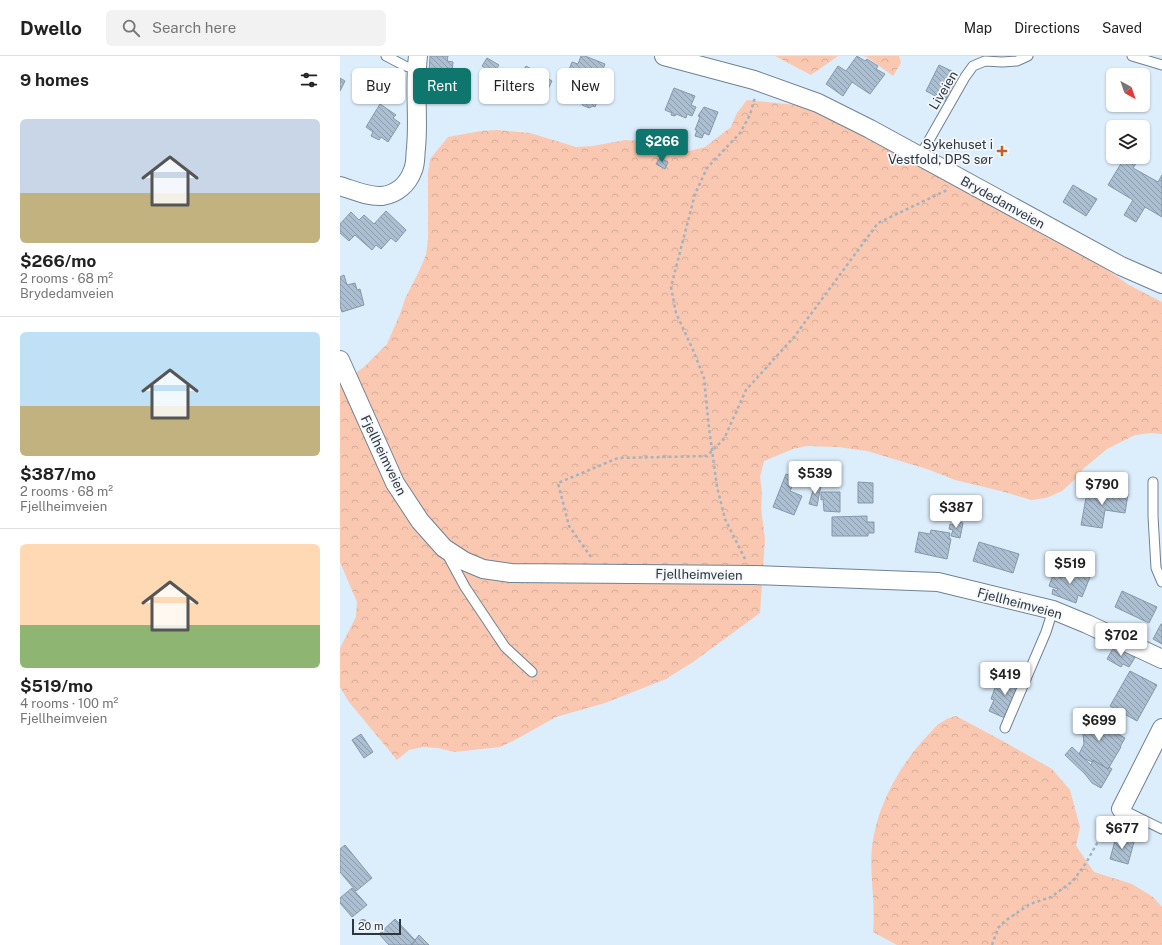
<!DOCTYPE html>
<meta charset="utf-8">
<style>
:root{--surface:#fff;--page:#f2f2f2;--text:#222;--muted:#767676;--line:#e0e0e0;--accent:#0f766e}
body{margin:0;font-family:"Public Sans",sans-serif;background:var(--page);color:var(--text);height:100vh;display:flex;flex-direction:column;font-size:15px;white-space:nowrap}
*{box-sizing:border-box;margin:0}
p{font-size:13px;color:var(--muted)}
.icon{flex:none;width:22px;height:22px;fill:none;stroke:currentColor;stroke-width:2;stroke-linecap:round;stroke-linejoin:round}
.map{position:relative;flex:1;overflow:hidden}
.panel{display:flex;flex-direction:column;background:var(--surface);width:340px}
.panel>*{flex:none}
.top-card{position:absolute;left:12px;top:12px;width:380px;height:36px;display:flex;gap:8px}
.needle{width:26px;rotate:140deg}
.fabs{position:absolute;left:766px;top:12px;display:grid;gap:8px}
.fabs a{display:grid;place-items:center;width:44px;height:44px;border-radius:6px;background:var(--surface);box-shadow:0 1px 3px #0004;font-size:20px}
.scale{position:absolute;left:12px;bottom:10px;width:49px;box-sizing:border-box;padding-left:4px;border:2px solid #2f373e;border-top:0;font-size:11px;line-height:14px;white-space:nowrap;color:#2f373e;-webkit-text-stroke:3px #f4f8fc;paint-order:stroke}
.price{position:absolute;translate:-50% -34px;padding:0 9px;border-radius:4px;background:#fff;color:#222;font-size:13px;line-height:26px;filter:drop-shadow(0 1px 2px #0008)}
.price::after{content:'';position:absolute;left:50%;top:24px;width:12px;height:9px;margin-left:-6px;background:inherit;clip-path:polygon(0 0,100% 0,50% 100%)}
.price.selected{background:var(--accent);color:#fff}
ul{padding:0;list-style:none}
li{display:grid;align-content:center;gap:8px;height:212px;padding:0 20px}
li+li{border-top:1px solid var(--line)}
li span{display:grid;place-items:center;height:124px;border-radius:6px;color:#555}
li>.icon{margin-inline-start:auto}
span .icon{width:72px;height:72px;fill:#fffc;stroke-width:1}
li b{font-size:17px}
h2{display:flex;justify-content:space-between;align-items:center;height:48px;padding:0 20px;font-size:17px}
.tag{padding:0 14px;border-radius:6px;background:var(--surface);box-shadow:0 1px 3px #0004;font-size:14px;line-height:36px}
.tag.selected{background:var(--accent);color:#fff}
header{display:flex;align-items:center;gap:24px;box-sizing:border-box;height:56px;padding:0 20px;background:var(--surface);border-bottom:1px solid var(--line)}
header strong{font-size:19px}
nav{display:flex;gap:22px;margin-inline-start:auto;font-size:14px}
.search{width:280px;height:36px;background:var(--page);display:flex;align-items:center;gap:10px;box-sizing:border-box;padding:0 14px;border-radius:6px;color:var(--muted);font-size:15px}
main{display:flex;flex:1;min-height:0}
.map>svg:first-child{display:block}
</style>
<header>
<strong>Dwello</strong>
<div class="search"><svg class="icon" aria-label="search" viewBox="0 0 24 24"><circle cx="10" cy="10" r="6"/><path d="M15 15l6 6"/></svg>Search here</div>
<nav><a>Map</a><a>Directions</a><a>Saved</a></nav>
</header>
<main>
<section class="panel">
<h2>9 homes<svg class="icon" aria-label="filters" viewBox="0 0 24 24"><path d="M4 7h16M4 17h16"/><circle cx="9" cy="7" r="2"/><circle cx="15" cy="17" r="2"/></svg></h2>
<ul>
<li><span style="background:linear-gradient(#c9d6e8 60%,#c2b280 0)"><svg class="icon" aria-label="home" viewBox="0 0 24 24"><path d="M3 11l9-7 9 7M6 9v11h12V9"/></svg></span><div><b>$266/mo</b><p>2 rooms · 68 m²</p><p>Brydedamveien</p></div></li>
<li><span style="background:linear-gradient(#bfe0f5 60%,#c2b280 0)"><svg class="icon" aria-label="home" viewBox="0 0 24 24"><path d="M3 11l9-7 9 7M6 9v11h12V9"/></svg></span><div><b>$387/mo</b><p>2 rooms · 68 m²</p><p>Fjellheimveien</p></div></li>
<li><span style="background:linear-gradient(#ffd9b3 65%,#8fb573 0)"><svg class="icon" aria-label="home" viewBox="0 0 24 24"><path d="M3 11l9-7 9 7M6 9v11h12V9"/></svg></span><div><b>$519/mo</b><p>4 rooms · 100 m²</p><p>Fjellheimveien</p></div></li>
</ul>
</section>
<div class="map">
<svg width="822" height="889" viewBox="0 0 822 889">
<defs>
<pattern id="forest-crowns" width="20" height="18" patternUnits="userSpaceOnUse"><rect width="20" height="18" fill="#fac8b0"/><path d="M2 6a3 3 0 1 1 6 0M12 15a3 3 0 1 1 6 0" fill="none" stroke="#d7ac98"/></pattern>
<pattern id="building-back-hatch" width="6" height="6" patternUnits="userSpaceOnUse"><rect width="6" height="6" fill="#abbfd2"/><path d="M-1 5l2 2M0 0l6 6M5-1l2 2" fill="none" stroke="#8c9cac"/></pattern>
</defs>
<rect width="100%" height="100%" fill="#dcedfc"/>
<path fill="url(#forest-crowns)" d="M435,0H498L471,19Z
M523,0H559L561,7L553,20L527,1Z
M407,44L456,49L471,53L563,101L643,138L747,199L789,229L822,246V378L811,377L795,379L767,393L743,413L734,424L722,435L706,442L691,444L661,435L615,424L587,413L527,395L498,391L467,390L453,393L424,405L420,421L422,436L421,452L425,483L420,557L353,606L326,623L265,647L216,661L175,684L160,691L114,696L98,692L83,691L69,694L57,704L9,646L0,631V592L16,561L17,546L0,506V323L10,321L24,311L47,288L60,258L65,243L80,213L86,199L88,183V118L90,103L108,81L141,75L158,74L190,77L236,91L253,90L285,84L301,85L349,95L365,91L391,71L397,57Z
M616,660L659,683L712,713L730,734L740,771L736,790L754,816L792,828L813,841L822,851V889H557L533,876C536,848 529,819 532,791C537,749 560,708 589,678C593,674 597,668 602,666C606,663 611,661 616,660Z"/>
<path fill="url(#building-back-hatch)" stroke="#8598aa" d="M90,0H108L107,5L113,6L112,16H107V19L89,18Z
M241,0H245L265,8L260,21L256,19L253,27L263,31L255,51L253,50L249,52L242,49L243,46H241L244,39L228,33L232,23L226,21L232,6L238,8Z
M517,0L525,5L527,3L538,10L536,13L545,18L530,38L512,26L503,40L486,28L498,10L506,15Z
M147,2L159,9L153,18L142,10Z
M599,9L618,18L605,45L586,35Z
M186,10L212,25L204,41L177,25Z
M33,18L41,22L43,18L45,19L43,23L41,22L34,36L26,33Z
M0,22L5,25L0,35Z
M334,32L355,40L351,49L356,51L352,60L347,58L346,62L336,58L335,60L331,59L332,57L325,54Z
M40,48L56,59L53,62L60,67L48,86L41,81L39,84L31,80L33,76L26,71Z
M364,51L378,56L369,79L364,77L362,82L355,80L357,74H355L360,61L358,60Z
M785,101H789L797,106L793,112L818,126L822,119V161L805,151L796,166L784,159L793,144L768,129Z
M320,102L328,106L325,113L316,108Z
M733,129L757,143L746,160L723,146Z
M46,155L66,174L56,186L51,182L41,193L36,189L32,194L15,179L9,185L0,177V168L11,156L19,164L24,159L34,168Z
M4,219L7,229L15,227L17,234L20,233L24,249L2,256L0,250V221Z
M446,418L456,422L450,435L462,440L454,459L433,451Z
M518,426L533,427V447H518Z
M475,428L481,429L477,450L469,448Z
M748,431L788,438L785,457L765,454L762,472L741,469Z
M481,436H500V456L484,455L483,443L481,444Z
M527,460V466H534V477H528V480H492V461Z
M614,465L623,467L620,482L611,480L613,474L609,473L610,468L614,469Z
M591,474L610,477L609,482L611,483L607,503L575,496L579,476L590,478Z
M639,486L679,498L673,517L633,505Z
M727,512L750,521L742,541L738,539L736,547L712,538L713,533L717,535L718,533L709,530L713,519L722,522Z
M782,535L817,551L809,567L775,551Z
M821,568H822V588L813,583Z
M775,589L796,600L789,611L783,608L781,611L767,603Z
M790,615L817,629L797,665L770,650Z
M664,618L683,626L667,663L649,655L654,644L651,643L656,629L659,630Z
M744,659L785,682L780,691H781L768,713L753,704L752,706L743,702L739,698L744,688L743,678L736,673Z
M21,678L33,696L24,702L12,684Z
M732,691L751,709L753,704L768,713L769,711L772,713L761,732L752,727L745,718L725,699Z
M776,781L794,786L788,808L770,803Z
M5,789L32,822L16,835L0,816V793Z
M12,832L27,849L12,861L0,847V842Z
M55,863L76,885L71,889H49L39,878Z
M18.5 868a4.5 4.5 0 1 1 9 0a4.5 4.5 0 1 1-9 0Z
M79,879L89,889H71Z"/>
<g fill="none" stroke-linecap="round" stroke-linejoin="round">
<defs>
<path id="service" d="M46,0L65,10L77,13
M792,0L822,9
M580,100L625,21L633,10L645,5L662,6L677,5L688,0
M813,426V460L816,512L822,526
M107,498L125,531L165,591L192,616
M665,672L706,576L713,554
M781,753L822,773"/>
<path id="minor" d="M324,0L414,24L478,47L530,73L781,210L822,228
M0,130C13,134 28,141 42,140C57,138 68,128 73,114C76,107 75,99 76,92C79,62 74,31 78,0
M0,304L55,427L80,465L104,492L124,505L143,513L171,517L414,519L598,526L713,554L747,568L822,603
M781,753L822,672"/>
</defs>
<use href="#service" stroke="#6f8293" stroke-width="11"/>
<use href="#minor" stroke="#6f8293" stroke-width="20"/>
<path stroke="#a4b2be" stroke-width="2.5" stroke-dasharray="3 3" stroke-linecap="butt" d="M251,501L229,470L218,427L278,402L367,400L384,383L406,334L454,281L538,167L607,134
M405,503L385,463L377,431L369,372L364,322L353,294L336,257L331,231L355,138L367,112L400,77L410,59L415,41
M652,889L658,872L665,865L690,848L711,841L733,825L746,807L770,764"/>
<use href="#service" stroke="#fff" stroke-width="9"/>
<use href="#minor" stroke="#fff" stroke-width="18"/>
</g>
<path fill="#c36028" stroke="#f4f8fc" stroke-width="1.5" d="M660 89h4v4h4v4h-4v4h-4v-4h-4v-4h4z"/>
<g text-anchor="middle" stroke-width="3.5" stroke-linejoin="round" paint-order="stroke">
<g font-size="13" fill="#2f373e" stroke="#f4f8fc">
<text transform="translate(603 34) rotate(-59)" y="5">Liveien</text>
<text transform="translate(663 146) rotate(29)" y="5">Brydedamveien</text>
<text transform="translate(44 399) rotate(64)" y="5">Fjellheimveien</text>
<text transform="translate(359 518) rotate(1)" y="5">Fjellheimveien</text>
<text transform="translate(680 547) rotate(15)" y="5">Fjellheimveien</text>
</g>
<g font-size="13" fill="#2f373e" stroke="#f4f8fc" text-anchor="end">
<text x="653" y="93">Sykehuset i<tspan x="653" dy="15">Vestfold, DPS sør</tspan></text>
</g>
</g>
</svg>
<div class="fabs">
<a><svg class="needle" viewBox="-14 -14 28 28"><path d="M0-13l5 13h-10z" fill="#e53935"/><path d="M0 13l5-13h-10z" fill="#767676"/></svg></a>
<a><svg class="icon" aria-label="layers" viewBox="0 0 24 24"><path d="M12 4l9 5-9 5-9-5zM3 14l9 5 9-5"/></svg></a>
</div>
<div class="scale">20 m</div>
<b class="price selected" style="left:322px;top:107px">$266</b>
<b class="price" style="left:475px;top:439px">$539</b>
<b class="price" style="left:762px;top:450px">$790</b>
<b class="price" style="left:616px;top:473px">$387</b>
<b class="price" style="left:730px;top:529px">$519</b>
<b class="price" style="left:781px;top:601px">$702</b>
<b class="price" style="left:665px;top:640px">$419</b>
<b class="price" style="left:759px;top:686px">$699</b>
<b class="price" style="left:782px;top:794px">$677</b>
<div class="top-card">
<a class="tag">Buy</a>
<a class="tag selected">Rent</a>
<a class="tag">Filters</a>
<a class="tag">New</a>
</div>
</div>
</main>
